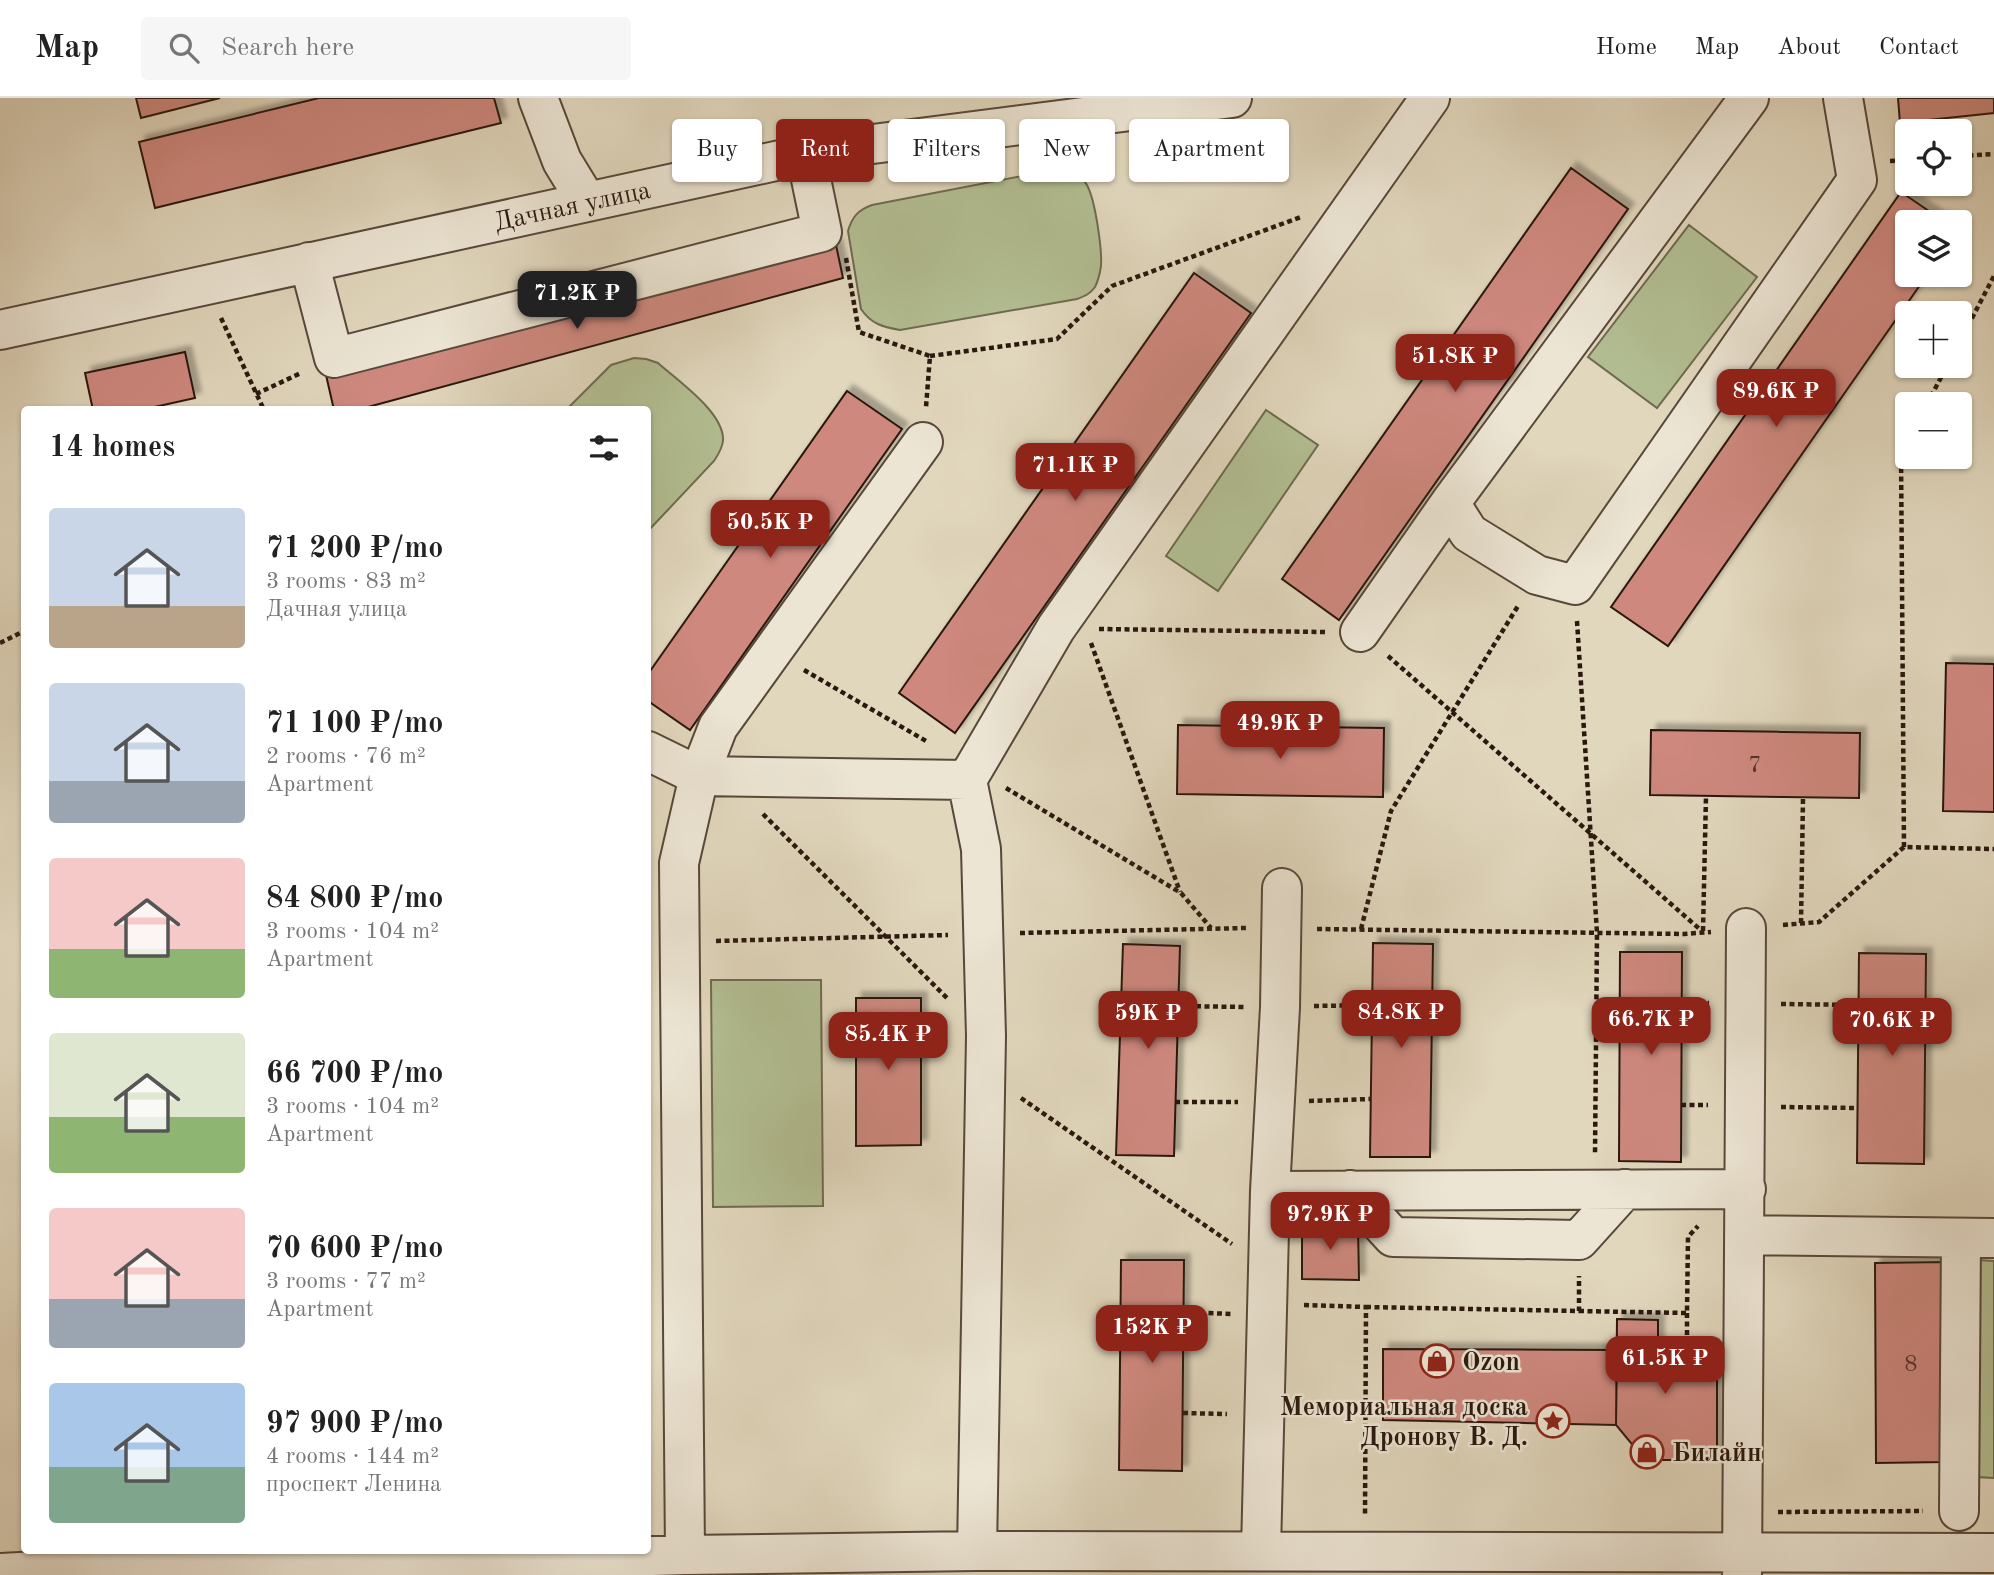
<!DOCTYPE html>
<meta charset="utf-8">
<style>
:root{--surface:#fff;--page:#f6f6f6;--text:#222;--muted:#767676;--line:#e0e0e0;--accent:#8f2418}
body{margin:0;font-family:"Old Standard TT",serif;background:var(--page);color:var(--text);height:100vh;display:flex;flex-direction:column;font-size:26px;white-space:nowrap}
*{box-sizing:border-box;margin:0}
p{font-size:23px;color:var(--muted)}
.icon{flex:none;width:38px;height:38px;fill:none;stroke:currentColor;stroke-width:2;stroke-linecap:round;stroke-linejoin:round}
.map{position:relative;flex:1;overflow:hidden}
.details{position:absolute;left:21px;top:308px;width:630px;height:1148px;display:flex;flex-direction:column;background:var(--surface);border-radius:7px;box-shadow:0 2px 5px #0004}
.details>*{flex:none}
.guide{position:absolute;left:672px;top:21px;width:665px;height:63px;display:flex;gap:14px}
.tools{position:absolute;left:1895px;top:21px;display:grid;gap:14px}
.tools a{display:grid;place-items:center;width:77px;height:77px;border-radius:7px;background:var(--surface);box-shadow:0 2px 5px #0004;font-size:35px}
.price{position:absolute;translate:-50% -60px;padding:0 16px;border-radius:14px;background:var(--accent);color:#fff;font-size:23px;line-height:46px;filter:drop-shadow(0 2px 4px #0008)}
.price::after{content:'';position:absolute;left:50%;top:42px;width:21px;height:16px;margin-left:-10px;background:inherit;clip-path:polygon(0 0,100% 0,50% 100%)}
.price.selected{background:#222;color:#fff}
ul{padding:0;list-style:none}
li{display:flex;align-items:center;gap:21px;height:175px;padding:0 28px}
li span{display:grid;place-items:center;flex:none;width:196px;height:140px;border-radius:7px;color:#555}
li>.icon{margin-inline-start:auto}
span .icon{width:84px;height:84px;fill:#fffc;stroke-width:1}
li b{font-size:30px}
h2{display:flex;justify-content:space-between;align-items:center;height:84px;padding:0 28px;font-size:30px}
.pill{padding:0 24px;border-radius:7px;background:var(--surface);box-shadow:0 2px 5px #0004;font-size:24px;line-height:63px}
.pill.selected{background:var(--accent);color:#fff}
header{display:flex;align-items:center;gap:42px;box-sizing:border-box;height:98px;padding:0 35px;background:var(--surface);border-bottom:2px solid var(--line)}
header strong{font-size:33px}
nav{display:flex;gap:38px;margin-inline-start:auto;font-size:24px}
.search{width:490px;height:63px;background:var(--page);display:flex;align-items:center;gap:18px;box-sizing:border-box;padding:0 24px;border-radius:7px;color:var(--muted);font-size:26px}
.map>svg:first-child{display:block}
</style>
<header>
<strong>Map</strong>
<div class="search"><svg class="icon" aria-label="search" viewBox="0 0 24 24"><circle cx="10" cy="10" r="6"/><path d="M15 15l6 6"/></svg>Search here</div>
<nav><a>Home</a><a>Map</a><a>About</a><a>Contact</a></nav>
</header>
<div class="map">
<svg width="1994" height="1477" viewBox="0 0 1994 1477">
<defs>
<filter id="shadow"><feDropShadow dx="6" dy="-6" stdDeviation="2" flood-color="#0004"/></filter>
</defs>
<rect width="100%" height="100%" fill="#e1d7bd"/>
<filter id="stains"><feTurbulence type="fractalNoise" baseFrequency=".00286" numOctaves="4"/><feColorMatrix values="0 0 0 0 .2 0 0 0 0 .09 0 0 0 0 .02 0 0 0 .5 -.17"/></filter>
<radialGradient id="worn" r=".72"><stop offset=".6" stop-color="#630" stop-opacity="0"/><stop offset="1" stop-color="#630" stop-opacity=".3"/></radialGradient>
<path fill="#b2be92" stroke="#6e6b50" stroke-width="2" d="M1048,73C1062,73 1074,73 1084,83C1095,94 1102,152 1101,168C1100,175 1098,183 1095,189C1090,196 1085,198 1077,201L900,232C883,229 871,226 861,211L848,133C852,119 858,112 872,107Z
M1689,127L1757,179L1657,310L1588,259Z
M634,260L646,261L658,265C678,283 725,315 723,343C722,351 718,357 714,363L648,433V312L567,311L611,267Z
M1266,312L1318,347L1218,493L1166,458Z
M711,882H821L823,1108L713,1109Z
M1978,1162L1994,1163V1380L1976,1379Z"/>
<path fill="#ce887e" stroke="#2a180f" stroke-width="2" filter="url(#shadow)" d="M136,0H220L141,20Z
M319,0H494L501,25L155,110L139,44Z
M1898,0H1994V15L1900,25Z
M1571,70L1628,111L1339,522L1282,481Z
M1901,94L1945,124H1908V177H1927L1668,548L1611,509Z
M836,147L843,180L357,312H334L326,277Z
M1194,175L1251,215L955,635L899,595Z
M185,254L195,300L141,312H93L85,275Z
M847,293L902,331L690,632L648,603V576Z
M1946,565L1994,566V714L1943,713Z
M1178,627L1384,630L1383,699L1177,696Z
M1651,632L1860,635L1859,700L1650,697Z
M1373,845L1433,846L1430,1059H1370Z
M1123,846L1180,848L1174,1058L1116,1057Z
M1620,854H1682L1681,1064L1619,1063Z
M1859,855L1926,856L1924,1066L1857,1065Z
M856,900H921V1047L856,1048Z
M1302,1126L1358,1128L1359,1182L1302,1181Z
M1121,1162H1184L1182,1373L1119,1372Z
M1947,1164L1945,1364L1876,1365L1875,1165Z
M1617,1221L1658,1222V1253H1717V1362H1645L1616,1327Z
M1383,1251L1617,1252L1616,1327L1383,1322Z"/>
<g fill="none" stroke-linecap="round" stroke-linejoin="round">
<defs>
<path id="minor" d="M538,0L562,63L587,104
M1749,0L1450,405L1469,435L1537,477L1575,487L1857,82L1843,0
M309,164L334,260L822,134L806,57
M0,232L826,52L1232,0
M1360,534L1450,405
M648,653L699,678L718,629L923,344
M1350,1092L1393,1139L1579,1142L1625,1091
M1270,1093L1746,1091
M1745,1137L1994,1140
M1959,1413L1961,1140
M1261,1452L1270,1093L1280,909L1282,790
M977,1453L986,938L981,751L967,682L1056,530L1430,0
M685,1457L679,765L699,678L967,682
M0,1475L172,1466L458,1464L685,1457L977,1453L1994,1455
M1742,1477L1746,830"/>
</defs>
<use href="#minor" stroke="#58483a" stroke-width="42"/>
<path stroke="#2a180f" stroke-width="4.5" stroke-dasharray="5 3.5" stroke-linecap="butt" d="M1960,58L1994,56
M1890,63L1908,62
M846,160L859,234L930,258L926,309
M221,220L264,312
M1960,243L1994,178
M930,258L1057,241L1112,188L1301,119
M256,296L301,275
M1927,306L1947,268
M1577,523L1597,835L1595,1056
M1099,531L1325,534
M0,545L24,533
M1091,545L1180,794
M1388,558L1703,834
M804,572L926,643
M1006,690L1181,795L1211,830
M763,716L948,901
M1904,749L1901,355L1908,343
M1801,825L1803,700
M1783,827L1819,824L1904,749L1994,751
M1317,831L1684,836L1711,834
M1361,831L1391,713L1518,508
M1703,833L1706,698
M1020,835L1246,830
M716,843L948,837
M1682,904L1709,905
M1781,906L1859,907
M1179,908L1246,909
M1314,908L1373,907
M1021,1000L1232,1146
M1309,1003L1371,1001
M1175,1004H1238
M1681,1007H1708
M1781,1009L1857,1010
M1304,1207L1366,1209L1365,1419
M1366,1209L1579,1213V1178
M1579,1213L1687,1215L1688,1139L1698,1128
M1183,1214L1232,1216
M1687,1215V1243L1707,1244
M1183,1315L1227,1316
M1778,1414L1923,1413"/>
<use href="#minor" stroke="#ece5d4" stroke-width="38"/>
</g>
<defs>
<symbol id="shop-ring" viewBox="-11 -11 22 22"><circle r="9.5" fill="#ece5d4" stroke="#8f2418" stroke-width="1.5"/><path d="M-5-2.5h2.3a2.7 3.5 0 0 1 5.4 0H5L5.5 6h-11ZM-1.5-2.5h3a1.5 2.3 0 0 0-3 0Z" fill="#8f2418"/></symbol>
<symbol id="sight-ring" viewBox="-11 -11 22 22"><circle r="9.5" fill="#ece5d4" stroke="#8f2418" stroke-width="1.5"/><path d="M0-6L1.8-2.2L6-1.7L2.9 1.2L3.7 5.4L0 3.3L-3.7 5.4L-2.9 1.2L-6-1.7L-1.8-2.2Z" fill="#8f2418"/></symbol>
</defs>
<g fill-rule="evenodd">
<use href="#shop-ring" x="1418" y="1244" width="38" height="38"/>
<use href="#sight-ring" x="1534" y="1304" width="38" height="38"/>
<use href="#shop-ring" x="1628" y="1335" width="38" height="38"/>
</g>
<g text-anchor="middle" stroke-width="5" stroke-linejoin="round" paint-order="stroke">
<g font-size="23" fill="#53342b">
<text x="1755" y="674">7</text>
<text x="1911" y="1273">8</text>
</g>
<g font-size="26" fill="#2a180f" stroke="#ece5d4">
<text transform="translate(572 107) rotate(-12)" y="9">Дачная улица</text>
</g>
<g font-size="26" font-weight="bold" fill="#2a180f" stroke="#ece5d4" text-anchor="start">
<text x="1462" y="1272">Ozon</text>
<text x="1528" y="1317" text-anchor="end">Мемориальная доска<tspan x="1528" dy="30">Дронову В. Д.</tspan></text>
<text x="1672" y="1363">Билайн</text>
</g>
</g>
<rect width="100%" height="100%" filter="url(#stains)"/>
<rect width="100%" height="100%" fill="url(#worn)"/>
</svg>
<div class="tools">
<a><svg class="icon" aria-label="locate" viewBox="0 0 24 24"><circle cx="12" cy="12" r="6"/><path d="M12 2v4M12 18v4M2 12h4M18 12h4"/></svg></a>
<a><svg class="icon" aria-label="layers" viewBox="0 0 24 24"><path d="M12 4l9 5-9 5-9-5zM3 14l9 5 9-5"/></svg></a>
<a>+</a>
<a>−</a>
</div>
<b class="price selected" style="left:577px;top:233px">71.2K ₽</b>
<b class="price" style="left:1455px;top:296px">51.8K ₽</b>
<b class="price" style="left:1776px;top:331px">89.6K ₽</b>
<b class="price" style="left:1075px;top:405px">71.1K ₽</b>
<b class="price" style="left:770px;top:462px">50.5K ₽</b>
<b class="price" style="left:1280px;top:663px">49.9K ₽</b>
<b class="price" style="left:1401px;top:952px">84.8K ₽</b>
<b class="price" style="left:1148px;top:953px">59K ₽</b>
<b class="price" style="left:1651px;top:959px">66.7K ₽</b>
<b class="price" style="left:1892px;top:960px">70.6K ₽</b>
<b class="price" style="left:888px;top:974px">85.4K ₽</b>
<b class="price" style="left:1330px;top:1154px">97.9K ₽</b>
<b class="price" style="left:1152px;top:1267px">152K ₽</b>
<b class="price" style="left:1665px;top:1298px">61.5K ₽</b>
<div class="guide">
<a class="pill">Buy</a>
<a class="pill selected">Rent</a>
<a class="pill">Filters</a>
<a class="pill">New</a>
<a class="pill">Apartment</a>
</div>
<section class="details">
<h2>14 homes<svg class="icon" aria-label="filters" viewBox="0 0 24 24"><path d="M4 7h16M4 17h16"/><circle cx="9" cy="7" r="2"/><circle cx="15" cy="17" r="2"/></svg></h2>
<ul>
<li><span style="background:linear-gradient(#c9d6e8 70%,#b9a48a 0)"><svg class="icon" aria-label="home" viewBox="0 0 24 24"><path d="M3 11l9-7 9 7M6 9v11h12V9"/></svg></span><div><b>71 200 ₽/mo</b><p>3 rooms · 83 m²</p><p>Дачная улица</p></div></li>
<li><span style="background:linear-gradient(#c9d6e8 70%,#9aa5b1 0)"><svg class="icon" aria-label="home" viewBox="0 0 24 24"><path d="M3 11l9-7 9 7M6 9v11h12V9"/></svg></span><div><b>71 100 ₽/mo</b><p>2 rooms · 76 m²</p><p>Apartment</p></div></li>
<li><span style="background:linear-gradient(#f6c9c9 65%,#8fb573 0)"><svg class="icon" aria-label="home" viewBox="0 0 24 24"><path d="M3 11l9-7 9 7M6 9v11h12V9"/></svg></span><div><b>84 800 ₽/mo</b><p>3 rooms · 104 m²</p><p>Apartment</p></div></li>
<li><span style="background:linear-gradient(#dfe7d0 60%,#8fb573 0)"><svg class="icon" aria-label="home" viewBox="0 0 24 24"><path d="M3 11l9-7 9 7M6 9v11h12V9"/></svg></span><div><b>66 700 ₽/mo</b><p>3 rooms · 104 m²</p><p>Apartment</p></div></li>
<li><span style="background:linear-gradient(#f6c9c9 65%,#9aa5b1 0)"><svg class="icon" aria-label="home" viewBox="0 0 24 24"><path d="M3 11l9-7 9 7M6 9v11h12V9"/></svg></span><div><b>70 600 ₽/mo</b><p>3 rooms · 77 m²</p><p>Apartment</p></div></li>
<li><span style="background:linear-gradient(#a9c7e8 60%,#7fa58c 0)"><svg class="icon" aria-label="home" viewBox="0 0 24 24"><path d="M3 11l9-7 9 7M6 9v11h12V9"/></svg></span><div><b>97 900 ₽/mo</b><p>4 rooms · 144 m²</p><p>проспект Ленина</p></div></li>
</ul>
</section>
</div>
